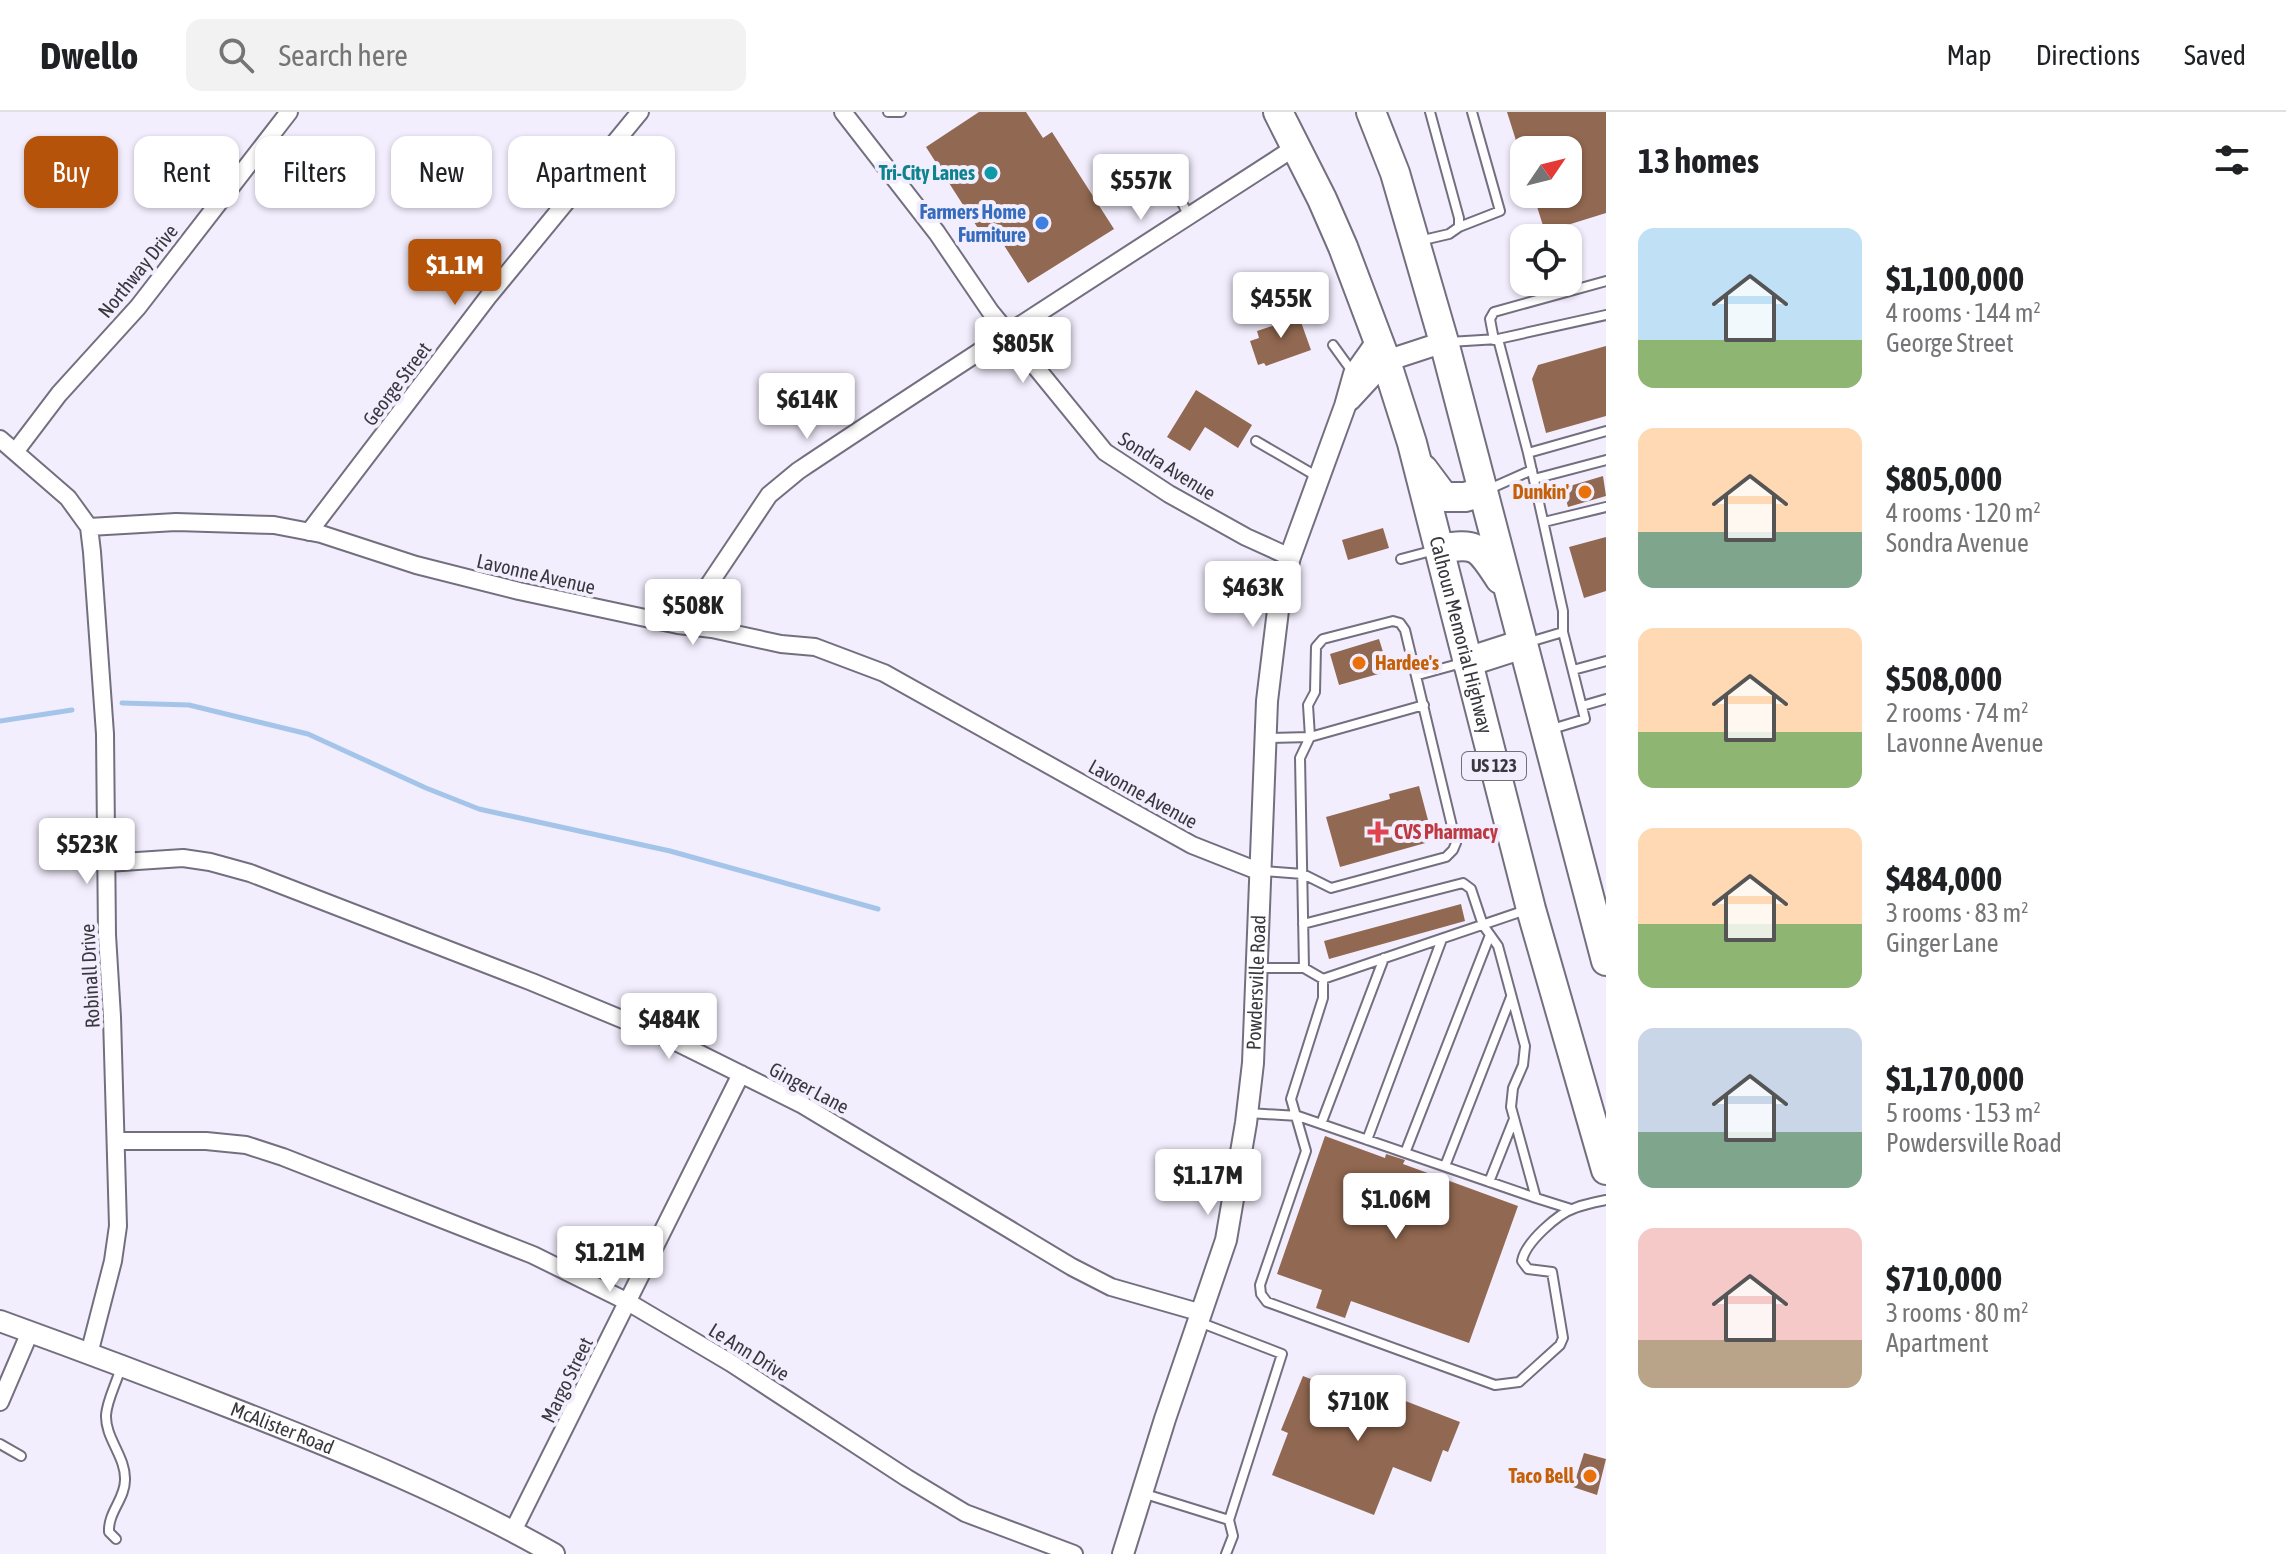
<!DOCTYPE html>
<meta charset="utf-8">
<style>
:root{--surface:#fff;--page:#f2f2f2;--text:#202124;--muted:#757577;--line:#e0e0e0;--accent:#b45309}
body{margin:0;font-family:"Asap Condensed",sans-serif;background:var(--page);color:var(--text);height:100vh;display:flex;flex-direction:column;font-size:30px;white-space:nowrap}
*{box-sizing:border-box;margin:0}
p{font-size:26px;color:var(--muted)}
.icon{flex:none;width:44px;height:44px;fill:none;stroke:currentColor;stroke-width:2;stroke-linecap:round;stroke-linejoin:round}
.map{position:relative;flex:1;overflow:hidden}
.drawer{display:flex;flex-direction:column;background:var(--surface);width:680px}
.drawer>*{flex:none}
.guide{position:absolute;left:24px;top:24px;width:760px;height:72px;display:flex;gap:16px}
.needle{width:52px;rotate:55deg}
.controls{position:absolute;left:1510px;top:24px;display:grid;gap:16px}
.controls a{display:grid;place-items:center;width:72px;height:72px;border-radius:16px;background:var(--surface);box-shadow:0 2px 6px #0004;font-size:40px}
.price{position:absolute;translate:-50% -68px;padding:0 18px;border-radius:8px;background:#fff;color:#222;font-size:26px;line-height:52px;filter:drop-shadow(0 2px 4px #0008)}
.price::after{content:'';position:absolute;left:50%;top:48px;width:24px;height:18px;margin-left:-12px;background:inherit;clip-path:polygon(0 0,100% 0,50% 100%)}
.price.active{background:var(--accent);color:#fff}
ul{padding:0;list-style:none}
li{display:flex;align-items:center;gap:24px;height:200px;padding:0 32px}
li span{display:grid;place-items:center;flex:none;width:224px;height:160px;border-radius:16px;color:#555}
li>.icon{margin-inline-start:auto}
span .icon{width:96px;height:96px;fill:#fffc;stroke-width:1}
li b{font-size:34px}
h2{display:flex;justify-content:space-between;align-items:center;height:96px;padding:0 32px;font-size:34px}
.tag{padding:0 28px;border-radius:16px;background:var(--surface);box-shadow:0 2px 6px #0004;font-size:28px;line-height:72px}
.tag.active{background:var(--accent);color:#fff}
header{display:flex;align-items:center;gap:48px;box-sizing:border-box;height:112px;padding:0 40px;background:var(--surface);border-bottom:2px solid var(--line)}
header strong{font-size:38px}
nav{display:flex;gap:44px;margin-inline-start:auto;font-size:28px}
.search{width:560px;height:72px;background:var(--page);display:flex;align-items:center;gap:20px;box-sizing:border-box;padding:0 28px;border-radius:16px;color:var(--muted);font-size:30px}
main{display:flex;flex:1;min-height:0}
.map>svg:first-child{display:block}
</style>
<header>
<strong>Dwello</strong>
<div class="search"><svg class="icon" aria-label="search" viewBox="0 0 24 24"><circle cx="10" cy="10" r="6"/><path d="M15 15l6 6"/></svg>Search here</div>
<nav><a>Map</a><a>Directions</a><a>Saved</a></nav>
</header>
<main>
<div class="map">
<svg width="1606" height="1442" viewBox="0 0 1606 1442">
<rect width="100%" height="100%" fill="#f3eefd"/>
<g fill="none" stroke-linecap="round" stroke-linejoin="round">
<path stroke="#a4c5e9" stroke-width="5" d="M122,591L189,593L308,622L426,676L479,697L670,739L878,797
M0,609L72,598"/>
</g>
<path fill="#916851" d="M979,0H1026L1043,26L1052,20L1114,117L1028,171L993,116L989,119L987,116L981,121L926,35Z
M1507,0H1606V101L1545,120L1533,82H1568V38H1519Z
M1296,196L1311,238L1266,254L1264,251L1258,253L1250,229L1259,226L1257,219L1278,212L1275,204Z
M1606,234V304L1546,321L1532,267L1538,253Z
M1196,278L1252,313L1238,336L1205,315L1190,339L1167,325Z
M1603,364L1606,384L1568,395L1563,376Z
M1383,416L1389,436L1348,448L1342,428Z
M1606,425V479L1584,486L1569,435Z
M1379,527L1389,559L1339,573L1330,542Z
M1419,674L1428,708L1423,710L1429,730L1340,755L1326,705L1390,687L1389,682Z
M1461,792L1465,809L1329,847L1324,829Z
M1325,1024L1385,1046L1386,1042L1405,1048L1403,1052L1518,1094L1469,1231L1351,1189L1345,1206L1316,1196L1322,1178L1277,1162Z
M1303,1264L1364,1288L1369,1275L1460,1310L1448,1340L1443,1338L1431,1370L1393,1355L1374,1403L1272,1363L1288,1321L1281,1318Z
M1584,1341L1606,1347L1597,1383L1573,1375Z"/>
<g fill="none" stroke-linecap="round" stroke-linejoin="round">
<defs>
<path id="service" d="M888,0H901
M1172,72L1189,104
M1459,115L1500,99L1472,0
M1419,129L1449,122L1459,115V106L1430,0
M1498,227L1528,341L1563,499V520L1526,531
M1494,228L1490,207L1494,200L1606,169
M1449,230L1498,227L1606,203
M1333,233L1354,262
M1256,329L1318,365
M1528,341L1606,319
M1534,367L1606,348
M1487,378L1532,358
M1544,410L1606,395
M1401,447L1435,438
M1573,558L1606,549
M1418,563L1462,551
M1582,594L1606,587
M1552,617L1585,607L1563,520
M1266,626L1310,625L1424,593
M1263,759L1303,762L1331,776L1446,745L1453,738L1456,731L1405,518L1400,511L1393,509L1323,527L1316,535L1315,580L1308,593L1310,625L1300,646L1304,856L1323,867V886L1291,987L1306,1039L1260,1173L1261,1182L1267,1190L1495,1273L1519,1270L1560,1233L1563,1226L1552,1160L1528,1157L1522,1149C1525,1131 1557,1102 1575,1096C1585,1092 1596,1090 1606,1088
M1303,812L1463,771L1471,777L1483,813L1498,834L1525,934L1523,953L1513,976L1511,995L1536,1086L1571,1097
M1257,856H1304
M1323,867L1526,798
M1248,1001L1298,1004L1536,1086
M1321,1012L1384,846
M1367,1028L1442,827
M1405,1041L1490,823
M1445,1054L1511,885
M1489,1070L1514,1007
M0,1332L21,1344
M1142,1381L1229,1408L1282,1242L1199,1210
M116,1427L109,1420C108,1400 125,1387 125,1368C126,1345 105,1326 106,1303C107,1288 117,1270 121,1255
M1226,1442L1233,1424L1229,1408"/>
<path id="minor" d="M843,0L937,121L990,199L1105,340L1169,382L1246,425L1290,445
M0,327L68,386L89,415L92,440L105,622L107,823L112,905L118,1114L113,1149L89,1242
M15,340L59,282L138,195L289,0
M89,415L176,410L274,413L321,422L416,453L519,479L678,513L712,517L781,532L815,535L884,561L1192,733L1258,759
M309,420L488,185L640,0
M678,513L710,471L769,383L798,359C963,249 1130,142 1297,34
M107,751L183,746L210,750L250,761L532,870L670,927L801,992L1072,1155L1111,1175L1202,1201
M116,1029H206L246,1033L283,1045L533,1143L628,1190L731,1251L907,1366L965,1401L1074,1442
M0,1290L30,1220
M513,1419L741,962"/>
<g id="tertiary">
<path d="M1350,288L1386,249L1444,230"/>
<path id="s1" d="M0,1209C80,1238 160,1268 239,1299C347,1341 454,1385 554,1442"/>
<path id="s2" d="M1123,1442L1165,1307L1226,1128L1246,1011L1253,951L1267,589L1279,490L1290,445L1345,294L1354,262L1378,228"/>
</g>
<g id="trunk">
<path id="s3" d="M1278,0L1322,87L1343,135L1386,249L1412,331L1531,797L1606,1058"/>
<path d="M1371,0L1395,61L1444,230L1606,849"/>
<path d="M1423,357L1444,385H1465L1483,380"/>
<path d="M1439,437C1478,430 1479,435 1500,467"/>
<path d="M1467,550L1523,532"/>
</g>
</defs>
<use href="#service" stroke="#746f7f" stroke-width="12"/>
<use href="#minor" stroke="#746f7f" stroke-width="20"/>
<use href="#tertiary" stroke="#746f7f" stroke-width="24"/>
<use href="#trunk" stroke="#746f7f" stroke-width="32"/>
<use href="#service" stroke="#fff" stroke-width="8"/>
<use href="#minor" stroke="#fff" stroke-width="16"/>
<use href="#tertiary" stroke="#fff" stroke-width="20"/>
<use href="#trunk" stroke="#fff" stroke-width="28"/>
</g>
<circle fill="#0f9aa8" stroke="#f3eefd" stroke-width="3" cx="991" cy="61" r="8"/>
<circle fill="#3f7fe0" stroke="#f3eefd" stroke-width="3" cx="1042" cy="111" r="8"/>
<g fill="#e8710a" stroke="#f3eefd" stroke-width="3">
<circle cx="1585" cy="380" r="8"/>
<circle cx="1359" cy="551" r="8"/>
<circle cx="1590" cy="1364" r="8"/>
</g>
<path fill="#e0444e" stroke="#f3eefd" stroke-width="3" d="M1374 708h8v8h8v8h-8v8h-8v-8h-8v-8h8z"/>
<g text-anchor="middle" stroke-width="8" stroke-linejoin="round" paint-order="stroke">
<rect fill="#f3eefd" stroke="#726f78" stroke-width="2" x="1462" y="640" width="64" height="28" rx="6"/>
<g font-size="18" font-weight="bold" fill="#3a383f">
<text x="1494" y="660">US 123</text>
</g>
<g font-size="20" font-weight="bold" fill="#0d838f" stroke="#f3eefd" text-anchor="end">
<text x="975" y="68">Tri-City Lanes</text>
</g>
<g font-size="20" font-weight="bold" fill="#366cbe" stroke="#f3eefd" text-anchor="end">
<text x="1026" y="107">Farmers Home<tspan x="1026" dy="23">Furniture</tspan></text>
</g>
<g font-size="20" fill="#3a383f" stroke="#f3eefd">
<text transform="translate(138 159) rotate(-51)" y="7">Northway Drive</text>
<text transform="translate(397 272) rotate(-53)" y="7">George Street</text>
<text transform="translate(1167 354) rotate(32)" y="7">Sondra Avenue</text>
<text transform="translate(536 462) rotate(13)" y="7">Lavonne Avenue</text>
<text dy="7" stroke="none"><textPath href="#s3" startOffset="556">Calhoun Memorial Highway</textPath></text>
<text transform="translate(1143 682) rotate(29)" y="7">Lavonne Avenue</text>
<text transform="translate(90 864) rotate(-93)" y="7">Robinall Drive</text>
<text dy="7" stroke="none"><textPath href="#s2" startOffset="590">Powdersville Road</textPath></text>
<text transform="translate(809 976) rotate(28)" y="7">Ginger Lane</text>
<text transform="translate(749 1240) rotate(32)" y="7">Le Ann Drive</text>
<text transform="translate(567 1268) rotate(-64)" y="7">Margo Street</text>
<text dy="7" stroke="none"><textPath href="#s1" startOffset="302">McAlister Road</textPath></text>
</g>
<g font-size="20" font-weight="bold" fill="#c56008" stroke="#f3eefd" text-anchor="end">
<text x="1569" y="387">Dunkin'</text>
<text x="1375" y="558" text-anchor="start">Hardee's</text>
<text x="1574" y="1371">Taco Bell</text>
</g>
<g font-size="20" font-weight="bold" fill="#be3a42" stroke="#f3eefd" text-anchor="start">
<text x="1394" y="727">CVS Pharmacy</text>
</g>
</g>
</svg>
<div class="controls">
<a><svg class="needle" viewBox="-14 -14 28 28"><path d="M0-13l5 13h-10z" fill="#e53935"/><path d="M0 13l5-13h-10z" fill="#757577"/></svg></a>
<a><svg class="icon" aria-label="locate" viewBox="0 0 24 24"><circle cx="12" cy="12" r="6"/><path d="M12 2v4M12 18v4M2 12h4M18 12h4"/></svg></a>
</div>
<b class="price" style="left:1141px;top:110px">$557K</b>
<b class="price active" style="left:455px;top:195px">$1.1M</b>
<b class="price" style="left:1281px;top:228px">$455K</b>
<b class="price" style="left:1023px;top:273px">$805K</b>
<b class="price" style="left:807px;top:329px">$614K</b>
<b class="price" style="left:1253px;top:517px">$463K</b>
<b class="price" style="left:693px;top:535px">$508K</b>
<b class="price" style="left:87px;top:774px">$523K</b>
<b class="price" style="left:669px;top:949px">$484K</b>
<b class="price" style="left:1208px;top:1105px">$1.17M</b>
<b class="price" style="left:1396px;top:1129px">$1.06M</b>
<b class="price" style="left:610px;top:1182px">$1.21M</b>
<b class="price" style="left:1358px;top:1331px">$710K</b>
<div class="guide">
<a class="tag active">Buy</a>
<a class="tag">Rent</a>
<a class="tag">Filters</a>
<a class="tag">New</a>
<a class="tag">Apartment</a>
</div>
</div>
<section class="drawer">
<h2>13 homes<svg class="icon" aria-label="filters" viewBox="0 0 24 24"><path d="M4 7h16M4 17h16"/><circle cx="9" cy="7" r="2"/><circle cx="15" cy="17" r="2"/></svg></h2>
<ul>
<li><span style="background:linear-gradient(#bfe0f5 70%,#8fb573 0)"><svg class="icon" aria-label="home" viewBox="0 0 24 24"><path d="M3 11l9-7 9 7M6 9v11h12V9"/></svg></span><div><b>$1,100,000</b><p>4 rooms · 144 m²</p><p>George Street</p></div></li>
<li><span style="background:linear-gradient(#ffd9b3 65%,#7fa58c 0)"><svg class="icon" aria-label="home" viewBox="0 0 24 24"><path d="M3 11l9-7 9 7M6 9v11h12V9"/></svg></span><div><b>$805,000</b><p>4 rooms · 120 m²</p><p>Sondra Avenue</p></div></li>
<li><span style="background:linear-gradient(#ffd9b3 65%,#8fb573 0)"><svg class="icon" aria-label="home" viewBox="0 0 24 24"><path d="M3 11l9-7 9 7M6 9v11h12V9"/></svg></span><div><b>$508,000</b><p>2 rooms · 74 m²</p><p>Lavonne Avenue</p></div></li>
<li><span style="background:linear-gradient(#ffd9b3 60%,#8fb573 0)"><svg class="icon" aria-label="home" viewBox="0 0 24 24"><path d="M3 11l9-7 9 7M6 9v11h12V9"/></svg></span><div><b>$484,000</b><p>3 rooms · 83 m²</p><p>Ginger Lane</p></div></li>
<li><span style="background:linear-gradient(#c9d6e8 65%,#7fa58c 0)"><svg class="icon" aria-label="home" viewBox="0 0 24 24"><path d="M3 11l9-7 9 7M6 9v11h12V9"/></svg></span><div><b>$1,170,000</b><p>5 rooms · 153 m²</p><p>Powdersville Road</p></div></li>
<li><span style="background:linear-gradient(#f6c9c9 70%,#b9a48a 0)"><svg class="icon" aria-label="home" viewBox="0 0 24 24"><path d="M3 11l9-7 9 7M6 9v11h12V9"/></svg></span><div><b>$710,000</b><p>3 rooms · 80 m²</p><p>Apartment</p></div></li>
</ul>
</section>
</main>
